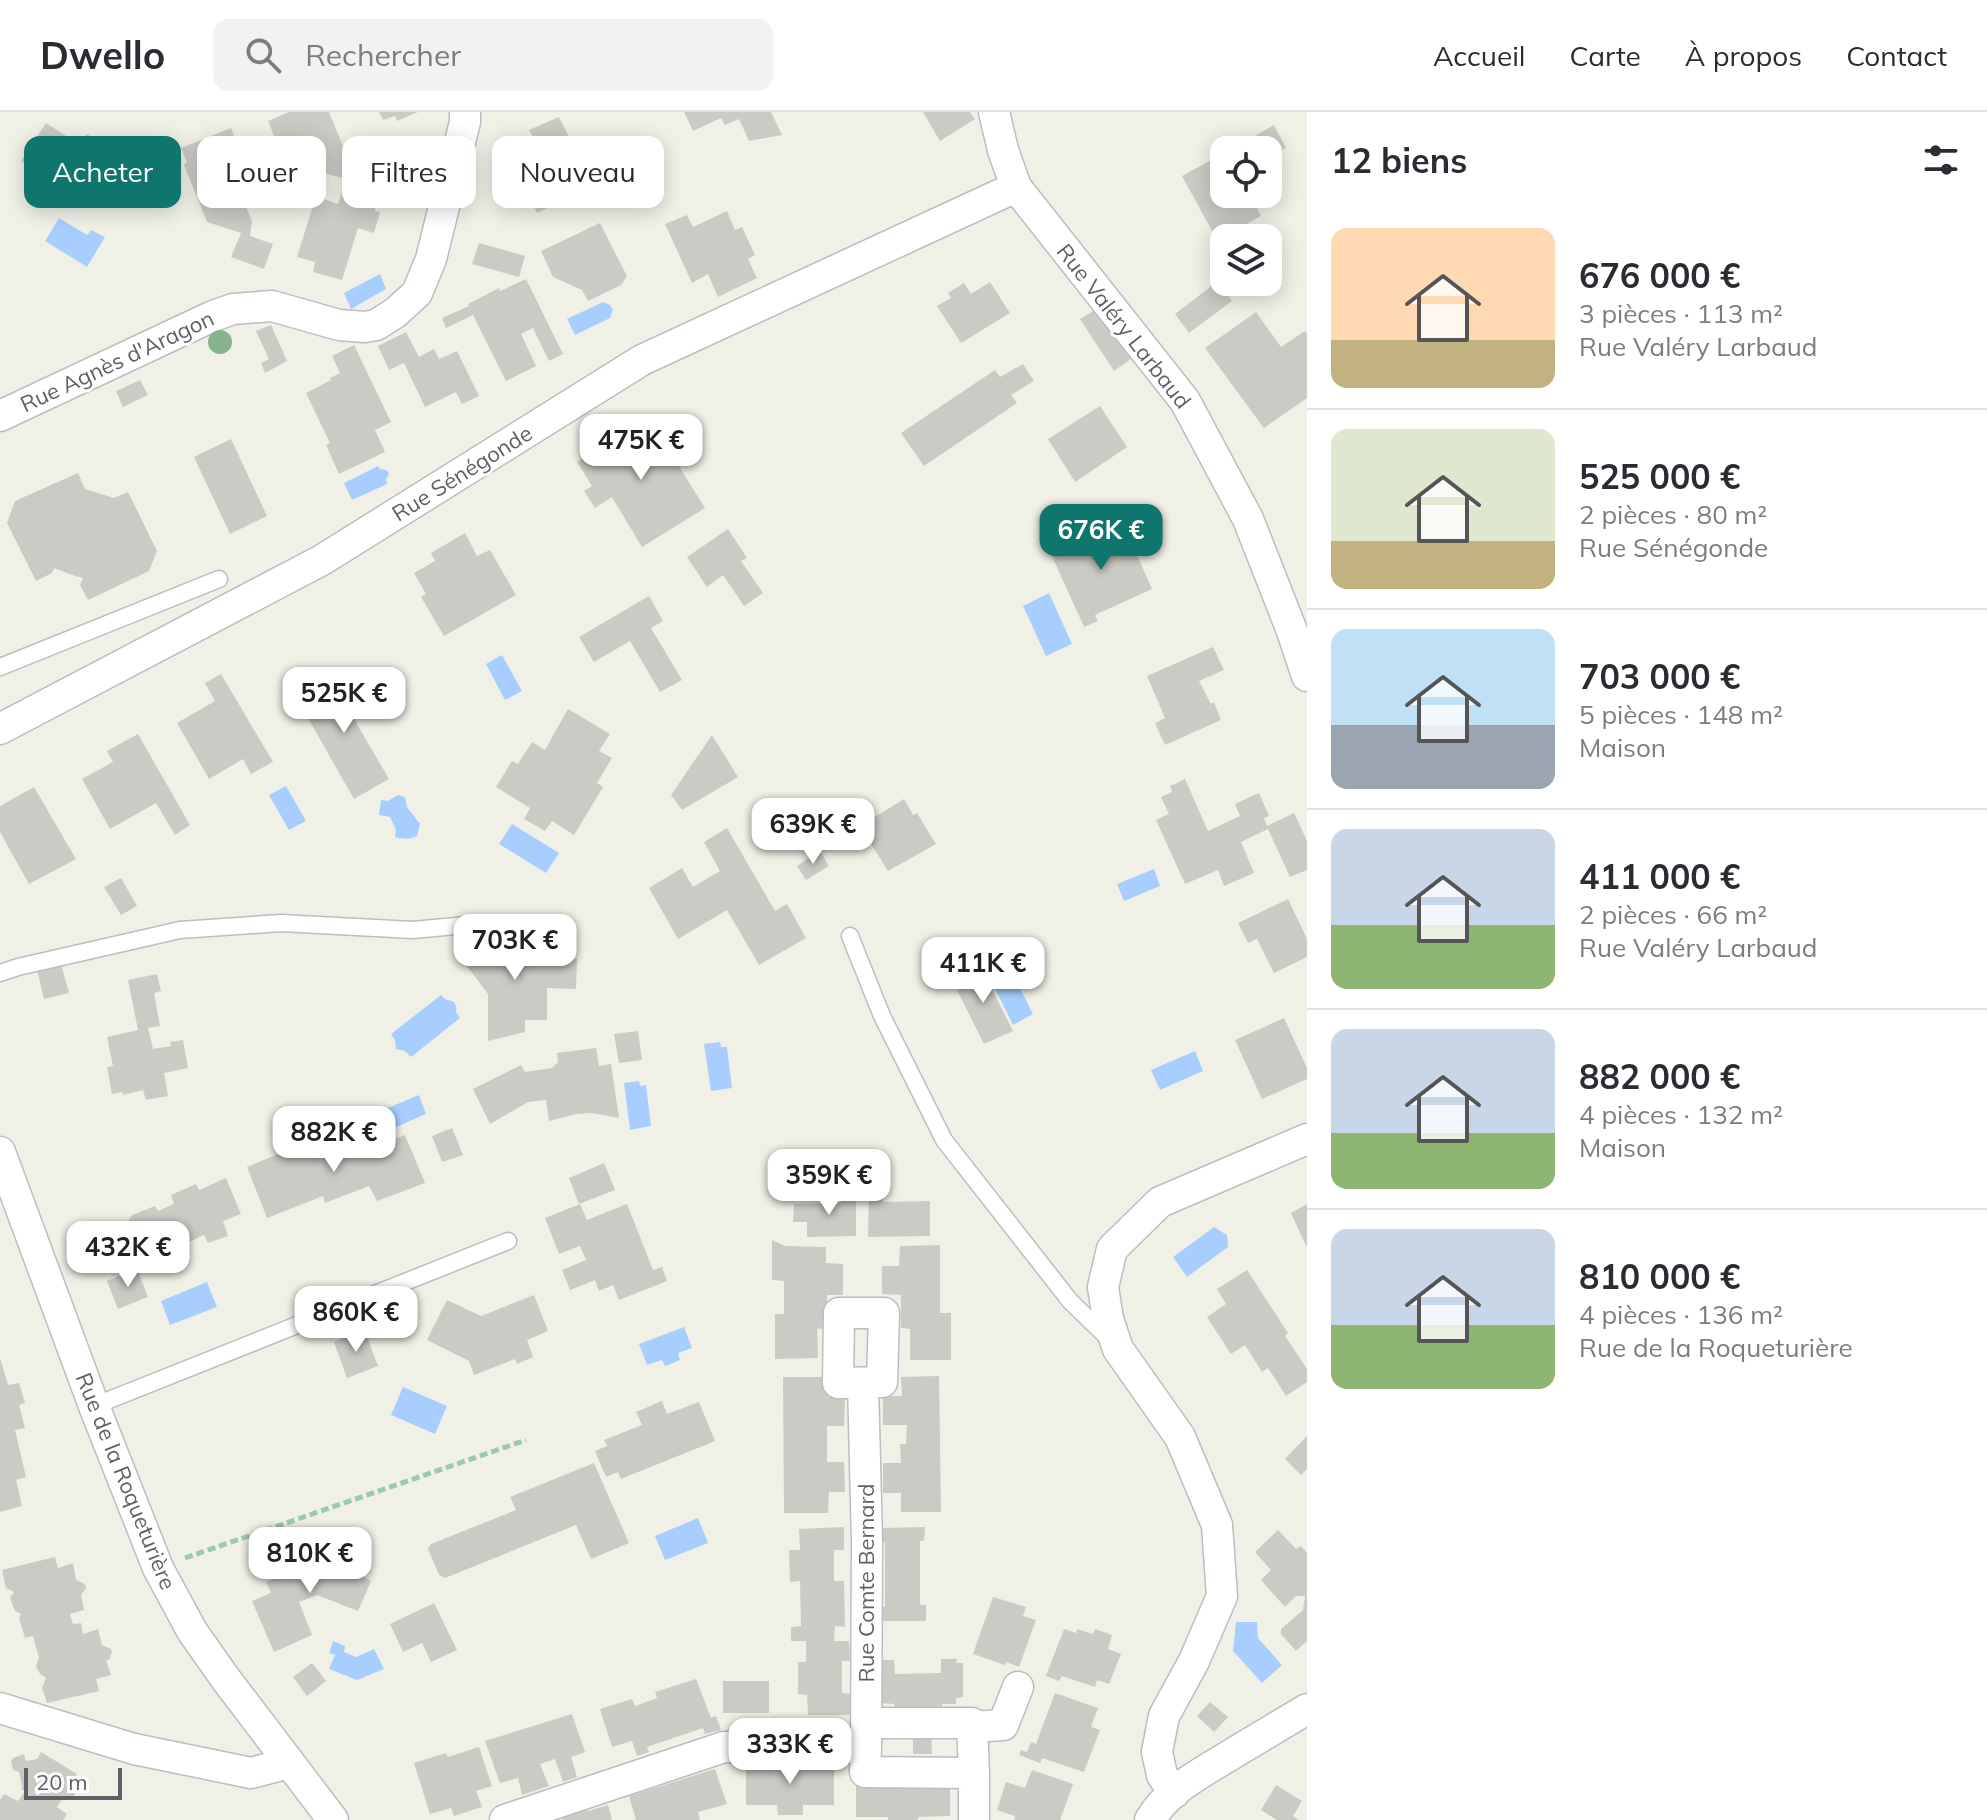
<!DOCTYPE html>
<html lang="fr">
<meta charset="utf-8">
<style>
:root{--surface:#fff;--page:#f2f2f3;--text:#2b2b33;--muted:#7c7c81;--line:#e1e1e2;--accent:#0f766e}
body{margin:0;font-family:Mulish,sans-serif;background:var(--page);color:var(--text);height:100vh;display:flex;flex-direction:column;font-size:30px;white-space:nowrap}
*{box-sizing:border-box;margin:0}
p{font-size:26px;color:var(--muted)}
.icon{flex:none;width:44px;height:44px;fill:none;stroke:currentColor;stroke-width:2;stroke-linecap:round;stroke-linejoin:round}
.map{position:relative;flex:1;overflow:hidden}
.details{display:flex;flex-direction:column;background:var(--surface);width:680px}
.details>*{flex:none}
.banner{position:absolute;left:24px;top:24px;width:760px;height:72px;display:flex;gap:16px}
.tools{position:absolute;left:1210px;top:24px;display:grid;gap:16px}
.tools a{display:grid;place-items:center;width:72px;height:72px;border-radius:16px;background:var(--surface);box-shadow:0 4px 20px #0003;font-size:40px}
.scale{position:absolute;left:24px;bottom:20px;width:98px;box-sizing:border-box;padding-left:8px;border:4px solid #5e6167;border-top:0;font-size:22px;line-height:28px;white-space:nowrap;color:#5e6167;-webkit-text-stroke:6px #fff;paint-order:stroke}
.price{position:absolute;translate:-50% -68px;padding:0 18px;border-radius:16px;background:#fff;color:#222;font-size:26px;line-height:52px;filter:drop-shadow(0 2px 4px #0008)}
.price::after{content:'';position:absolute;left:50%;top:48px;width:24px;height:18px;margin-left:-12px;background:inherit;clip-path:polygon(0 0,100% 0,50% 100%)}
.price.on{background:var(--accent);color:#fff}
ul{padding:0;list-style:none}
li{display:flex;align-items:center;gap:24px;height:200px;padding:0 24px}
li+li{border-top:2px solid var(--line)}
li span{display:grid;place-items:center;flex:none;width:224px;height:160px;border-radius:16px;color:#555}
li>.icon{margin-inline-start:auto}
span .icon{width:96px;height:96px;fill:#fffc;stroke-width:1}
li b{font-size:34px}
h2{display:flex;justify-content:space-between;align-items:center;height:96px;padding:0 24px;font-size:34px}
.chip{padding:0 28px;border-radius:16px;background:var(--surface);box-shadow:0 4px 20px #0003;font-size:28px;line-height:72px}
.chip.on{background:var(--accent);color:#fff}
header{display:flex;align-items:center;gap:48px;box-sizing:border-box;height:112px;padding:0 40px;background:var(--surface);border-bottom:2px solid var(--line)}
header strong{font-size:38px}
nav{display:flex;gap:44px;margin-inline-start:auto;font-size:28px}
.search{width:560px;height:72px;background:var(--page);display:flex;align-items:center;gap:20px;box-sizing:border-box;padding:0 28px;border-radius:16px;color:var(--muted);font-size:30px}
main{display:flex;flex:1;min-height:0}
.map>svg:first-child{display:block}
</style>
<header>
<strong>Dwello</strong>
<div class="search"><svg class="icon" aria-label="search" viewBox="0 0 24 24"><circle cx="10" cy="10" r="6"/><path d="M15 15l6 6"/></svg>Rechercher</div>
<nav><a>Accueil</a><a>Carte</a><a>À propos</a><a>Contact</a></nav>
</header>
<main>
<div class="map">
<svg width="1307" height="1708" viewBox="0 0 1307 1708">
<rect width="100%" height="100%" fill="#f1f0e7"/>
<path fill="#a8ceff" d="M59,106L87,123L91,118L105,125L87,155L45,129Z
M380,162L386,177L351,197L344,181Z
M603,190L610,193L613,198L610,206L575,223L567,207Z
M378,354L380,357L387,358L389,362L386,367L387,372L352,388L344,371Z
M1049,481L1072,532L1046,544L1023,494Z
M502,543L522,579L505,588L486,552Z
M286,674L306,709L289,718L269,683Z
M398,683L405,685L407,695L420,712L417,724C408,728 404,727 395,725L396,718L390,705L379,703L381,688L388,689Z
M512,712L559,741L546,761L499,732Z
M1154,757L1160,774L1124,789L1117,772Z
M1008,852L1033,902L1013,913L988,862Z
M441,883L446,888C454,888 457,892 456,900L460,906L411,945L405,939L396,937L395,928L391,922Z
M720,930L721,935H727L732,976L711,979L704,932Z
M1195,939L1203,959L1160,978L1151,958Z
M639,969L640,974L646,973L651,1014L630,1018L624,971Z
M419,983L426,1002L384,1020L376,1001Z
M1214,1115L1227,1123L1228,1135L1187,1165L1173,1145Z
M207,1170L217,1195L170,1213L161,1189Z
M684,1215L692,1236L678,1241L680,1248L665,1254L662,1248L647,1253L639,1232Z
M403,1275L447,1294L435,1322L391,1303Z
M698,1406L708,1431L665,1448L655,1424Z
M1236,1510H1257L1258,1526L1282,1553L1262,1571L1233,1539Z
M333,1529L345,1534L344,1540L356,1545L374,1537L384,1557L357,1568L329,1557L335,1543L329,1541Z"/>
<path fill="#cccac4" d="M289,0H329L358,71L378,78L375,99L380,100L374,121L358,116L342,168L313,160L315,150L297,145L316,84L338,92L346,67L285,51L268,9Z
M379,0H418L397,9L395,4L383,8Z
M684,0H771L782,23L749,29L739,7L725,13L721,6L693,19Z
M923,0H970L975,7L940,29Z
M559,5L576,38L566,43L584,79L537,101L510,45L536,32L529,18Z
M46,11L80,33L87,22L115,40L84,89L21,49Z
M1274,13L1286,36L1268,46V38H1230Z
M231,16L244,50L240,52L244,65L250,62L257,81L243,87L252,109L250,124L273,132L264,157L231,145L241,121L207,110L184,53L187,50L181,36Z
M171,32L178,50L176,51L179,61L176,63L178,71L169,75L155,38Z
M1224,41V82H1268V75L1275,87L1257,97L1261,104L1217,128L1182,64Z
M727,99L735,118L742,115L755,143L748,147L757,166L718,185L708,162L692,171L665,112L687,103L693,115Z
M600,111L627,164L621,173L588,189L582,178L553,165L541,139Z
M479,131L525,144L519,165L472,152Z
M526,167L563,242L549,249L533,216L521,222L536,254L506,269L473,203L446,216L442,206L469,194L468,192L499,176L500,179Z
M1218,169L1232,189L1189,221L1175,202Z
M990,170L1010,201L961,231L937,194L951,186L948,181L964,171L971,182Z
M1098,196L1132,246L1114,259L1080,207Z
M1256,200L1281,235L1305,219L1307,222V286L1264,316L1205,236Z
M271,213L287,249L265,261L261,251L269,247L256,219Z
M406,220L419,245L434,237L439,247L457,239L479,284L462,292L456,280L425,295L404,251L389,258L378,234Z
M354,233L391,310L375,318L385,340L339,362L326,333L330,331L306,281L331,268L330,266L340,261L332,244Z
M1023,252L1034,269L1011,283L1017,291L924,354L901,321L995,258L1000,265Z
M140,268L148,283L123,295L116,279Z
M1100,294L1127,335L1075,370L1048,327Z
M649,306L705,396L642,435L612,385L595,396L584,379L592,374L577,350Z
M231,327L267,404L230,422L194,345Z
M78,361L85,377L114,386L128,380L157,439L149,459L88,488L80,473L83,466L75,464L54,456L52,461L36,469L7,411L15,389Z
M1122,409L1152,477L1095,503L1098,509L1084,515L1051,442Z
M728,417L747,446L741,449L763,481L744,494L723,463L707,475L687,445Z
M465,421L477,444L490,438L516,483L444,524L421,485L426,482L414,461L435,449L431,441Z
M649,484L663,509L651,516L682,568L660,580L630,529L594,550L579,525Z
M1213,535L1224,558L1199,569L1211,592L1214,590L1221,608L1165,633L1155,611L1165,606L1147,564Z
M221,562L273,650L251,662L243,647L209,667L177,611L215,589L205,571Z
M330,567L338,581L357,570L368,589L350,600L389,667L354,687L296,585Z
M568,597L610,622L599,639L612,646L597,671L603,675L574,723L552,709L545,719L524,707L530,696L496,675L512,649L518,652L532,630L545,638Z
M138,622L190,713L175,723L156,691L110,717L82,667L113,650L107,639Z
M712,623L738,665L682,698L671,683Z
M1185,667L1208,719L1240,704L1235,692L1259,681L1269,704L1264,706L1267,714L1294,701L1307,729V758L1290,765L1268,717L1241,730L1254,761L1224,774L1218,758L1185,772L1156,708L1169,702L1161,685L1172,680L1170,674Z
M34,675L76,747L29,772L0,720V694Z
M904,687L913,703L917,701L936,732L888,759L869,729L858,736L849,721Z
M727,716L775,799L787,792L806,826L759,853L727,798L678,827L649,776L682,756L693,775L720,759L704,730Z
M820,739L829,754L806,768L797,754Z
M121,766L137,794L121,803L104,775Z
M1288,787L1307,827V845L1274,861L1257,827L1248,831L1238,811Z
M478,826H525V845L577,847L576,877L547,876V908H525V920L488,929V882L457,841Z
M978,850L1013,919L984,932L957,878L968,872L961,858Z
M61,852L69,881L44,887L37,858Z
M157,862L161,879L154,881L160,914L148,916L153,937L171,934L170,930L183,928L188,956L164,961L168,984L146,988L143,978L123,983V980L112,982L107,955L113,954L107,925L138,918L128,868Z
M1284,906L1307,956V967L1262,987L1235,928Z
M638,919L642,948L619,951L614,922Z
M596,936L599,954L611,952L619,1006L592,1001L576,1002L549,1009L546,988L528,990L490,1012L473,977L521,953L525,960L552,956L558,950L557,941Z
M452,1016L463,1043L442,1050L432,1024Z
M405,1023L425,1071L377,1089L369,1074L325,1091L323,1084L267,1106L247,1055L320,1025L327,1044L372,1027L376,1035Z
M604,1051L615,1078L579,1092L569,1066Z
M226,1066L241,1102L223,1109L228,1124L208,1131L204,1123L176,1136L172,1128L146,1129L133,1149L113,1135L132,1103L155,1094L158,1099L174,1092L171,1083L196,1072L199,1078Z
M869,1078L882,1079L883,1090L930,1089V1124L868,1125Z
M841,1079H856V1124L807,1125V1110H793L794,1092L841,1091Z
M580,1092L587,1108L627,1092L653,1158L662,1155L667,1169L619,1188L613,1173L599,1179L595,1168L570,1178L562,1158L586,1148L580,1134L559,1142L545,1106Z
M1307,1092V1136L1291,1101Z
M772,1128L785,1134L826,1135V1151L843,1152V1183H827L828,1216L817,1217L818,1246L775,1247V1202H784V1169L772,1168Z
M940,1133V1201H951V1248H910V1217L901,1216V1183L882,1182V1154H899L900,1134Z
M137,1157L148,1185L118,1197L107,1169Z
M1247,1158L1288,1221L1285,1224L1307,1257V1270L1286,1284L1268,1256L1262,1260L1245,1233L1231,1242L1207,1205L1226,1192L1217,1177Z
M534,1183L548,1219L527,1228L533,1245L517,1252L515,1247L474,1263L469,1249L427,1228L447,1188L481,1204Z
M364,1217L378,1254L347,1266L334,1230Z
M0,1246L8,1273L19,1271L25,1291L19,1293L25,1316L15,1318L26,1365L16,1368L22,1394L0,1400Z
M939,1264L941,1400H901V1381H883V1351H901L900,1332H906L907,1313H883V1284H902L901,1265Z
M783,1265H828V1285H845L844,1314H827V1350H844L845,1380H829L828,1401H784Z
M662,1289L667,1302L699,1290L715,1329L621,1367L618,1360L606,1365L595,1339L607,1334L604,1328L642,1313L636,1300Z
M1307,1324V1357L1301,1363L1285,1347Z
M594,1351L629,1431L591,1447L576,1413L445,1466L439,1463L428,1437L431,1432L516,1398L510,1385Z
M844,1415V1438H834V1469H844L845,1515L835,1514L834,1529H849L850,1549H842V1581L850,1582V1603H808L807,1583L798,1582V1550H806V1529H791V1515L801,1514L800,1469L790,1470L789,1438H800L799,1417Z
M925,1415L924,1429H920V1493H926V1509H880V1495H885V1430L879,1429V1416Z
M1278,1418L1296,1437L1301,1434L1307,1441V1529L1296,1539L1281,1522V1517L1303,1498L1305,1484H1296L1285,1495L1261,1468L1271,1458L1255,1440Z
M323,1434L369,1452L364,1465L371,1469L358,1499L317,1483L299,1490L312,1523L274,1540L252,1489L271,1481L266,1470L316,1452Z
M55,1445L58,1456L73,1451L76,1468L85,1472L86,1476L81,1483L84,1498L70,1502L73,1512L81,1511L83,1522L98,1517L102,1533L111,1537L112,1540L109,1548H106L111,1563L96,1567L99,1579L47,1591L42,1576L46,1566L40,1562L36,1554L39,1546L33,1524L25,1526L19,1506L21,1502L15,1499L10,1486L14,1480L6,1476L2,1458Z
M993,1485L1026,1495L1023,1504L1036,1508L1019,1555L1006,1550L1005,1553L973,1542Z
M434,1491L457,1538L431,1550L422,1531L403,1540L390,1512Z
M1064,1517L1076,1521L1077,1517L1093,1522L1095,1517L1112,1523L1108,1537L1121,1542L1109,1572L1097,1568L1095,1575L1062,1564L1059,1569L1046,1564Z
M941,1547H957L956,1551H963V1585L956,1586V1592H942V1602L894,1601V1592L880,1591V1548H894L895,1562L941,1561Z
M312,1551L326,1569L307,1584L293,1565Z
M696,1567L711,1606L716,1604L721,1618L705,1622L703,1616L647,1635L649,1640L637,1644L632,1629L612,1635L600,1597L632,1587L635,1594L657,1586L655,1580Z
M723,1569H769V1601H723Z
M1055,1581L1098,1596L1091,1615L1100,1618L1084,1660L1042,1646L1040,1651L1019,1643L1021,1638L1027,1640L1031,1630L1036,1632Z
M1210,1590L1228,1605L1214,1620L1197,1604Z
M572,1602L585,1640L571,1645L577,1665L563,1670L555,1647L540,1652L549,1674L522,1683L518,1666L500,1671L485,1629Z
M913,1621H931L932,1642H913Z
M479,1635L492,1674L476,1679L482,1695L454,1704L451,1696L430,1702L414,1651L446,1641L448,1645Z
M41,1640L77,1662L72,1671L76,1680L74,1684L63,1686L57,1695L67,1702L63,1708H0V1688L4,1682L18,1689L25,1679L21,1677L22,1674L19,1660L13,1658L11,1649L13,1646L24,1642L26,1649L37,1647Z
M834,1651V1693H803V1703H778L777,1693H746V1652Z
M715,1657L727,1692L698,1700L700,1708H636L629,1684Z
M1032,1658L1073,1672L1060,1708H1014L1015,1704L997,1698L1006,1670L1025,1676Z
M856,1670H950V1704L918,1705V1708H888V1705H856Z
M1276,1673L1302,1689L1293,1704L1299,1708H1277L1261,1698Z
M608,1693L612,1708H562L560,1702L586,1694L588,1699Z"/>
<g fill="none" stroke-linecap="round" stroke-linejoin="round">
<defs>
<path id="lane" d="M0,555L219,467
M850,824L882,904L944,1028L1070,1189L1109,1227
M0,861L18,855L180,818L281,811L413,818L477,812L526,816
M94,1294L508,1129"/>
<path id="street" d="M994,0L1003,38L1016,75L1185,289L1248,407L1292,519L1307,564
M0,304L213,204L233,197L272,194L339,213L365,215L376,213L395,201L417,181L431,147L465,10V0
M0,617L322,448L642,248L1016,75
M0,1040L94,1294L158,1456L192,1519L225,1566L333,1708
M839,1201H884L882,1270L838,1271Z
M0,1596L134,1637L251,1661L289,1651
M972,1615L1003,1613L1018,1575
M866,1636L865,1660L974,1661L972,1611H867
M1174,1681L1162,1663L1157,1640L1164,1604L1194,1549L1222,1484L1217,1413L1180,1325L1118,1237L1108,1207L1103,1175L1112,1137L1160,1090L1307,1027
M505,1708L724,1635L866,1636L867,1430L863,1271
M974,1708V1661
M1150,1708C1168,1677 1203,1660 1232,1642C1257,1627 1282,1612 1307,1597"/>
</defs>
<use href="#lane" stroke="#bbbdc2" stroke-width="19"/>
<use href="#street" stroke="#bbbdc2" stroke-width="33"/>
<path stroke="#9cc9af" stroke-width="5" stroke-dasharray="8 4" stroke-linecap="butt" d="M185,1446L526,1328"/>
<use href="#lane" stroke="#fff" stroke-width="16"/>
<use href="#street" stroke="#fff" stroke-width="30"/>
</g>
<circle fill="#88b48c" cx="220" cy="230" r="12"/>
<g text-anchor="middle" stroke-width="6" stroke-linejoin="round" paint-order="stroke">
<g font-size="22" fill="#5e6167" stroke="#fff">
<text transform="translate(1124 214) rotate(52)" y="8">Rue Valéry Larbaud</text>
<text transform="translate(117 249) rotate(-25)" y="8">Rue Agnès d'Aragon</text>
<text transform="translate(462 361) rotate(-32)" y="8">Rue Sénégonde</text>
<text transform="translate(126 1369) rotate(68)" y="8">Rue de la Roqueturière</text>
<text transform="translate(866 1471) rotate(-90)" y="8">Rue Comte Bernard</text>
</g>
</g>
</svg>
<div class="tools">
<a><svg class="icon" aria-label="locate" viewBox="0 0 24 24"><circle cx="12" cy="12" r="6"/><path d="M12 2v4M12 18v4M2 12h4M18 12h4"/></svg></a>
<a><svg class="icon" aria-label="layers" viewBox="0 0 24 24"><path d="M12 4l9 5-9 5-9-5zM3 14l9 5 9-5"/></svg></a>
</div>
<div class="scale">20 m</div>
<b class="price" style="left:641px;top:370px">475K €</b>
<b class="price on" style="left:1101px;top:460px">676K €</b>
<b class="price" style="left:344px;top:623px">525K €</b>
<b class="price" style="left:813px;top:754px">639K €</b>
<b class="price" style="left:515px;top:870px">703K €</b>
<b class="price" style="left:983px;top:893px">411K €</b>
<b class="price" style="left:334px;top:1062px">882K €</b>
<b class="price" style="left:829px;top:1105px">359K €</b>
<b class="price" style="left:128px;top:1177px">432K €</b>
<b class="price" style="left:356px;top:1242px">860K €</b>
<b class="price" style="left:310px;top:1483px">810K €</b>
<b class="price" style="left:790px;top:1674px">333K €</b>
<div class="banner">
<a class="chip on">Acheter</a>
<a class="chip">Louer</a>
<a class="chip">Filtres</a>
<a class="chip">Nouveau</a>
</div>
</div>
<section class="details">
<h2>12 biens<svg class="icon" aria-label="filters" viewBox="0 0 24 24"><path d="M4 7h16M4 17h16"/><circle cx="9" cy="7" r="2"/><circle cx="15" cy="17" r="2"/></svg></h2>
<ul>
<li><span style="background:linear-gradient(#ffd9b3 70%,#c2b280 0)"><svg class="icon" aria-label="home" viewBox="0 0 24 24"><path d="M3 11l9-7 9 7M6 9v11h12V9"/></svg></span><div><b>676 000 €</b><p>3 pièces · 113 m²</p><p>Rue Valéry Larbaud</p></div></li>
<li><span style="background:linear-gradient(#dfe7d0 70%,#c2b280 0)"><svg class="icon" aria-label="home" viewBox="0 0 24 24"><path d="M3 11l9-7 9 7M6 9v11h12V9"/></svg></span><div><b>525 000 €</b><p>2 pièces · 80 m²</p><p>Rue Sénégonde</p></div></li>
<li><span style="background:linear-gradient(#bfe0f5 60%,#9aa5b1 0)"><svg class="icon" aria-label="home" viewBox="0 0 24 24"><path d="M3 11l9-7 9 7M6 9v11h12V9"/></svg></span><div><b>703 000 €</b><p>5 pièces · 148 m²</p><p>Maison</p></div></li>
<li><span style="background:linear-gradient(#c9d6e8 60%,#8fb573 0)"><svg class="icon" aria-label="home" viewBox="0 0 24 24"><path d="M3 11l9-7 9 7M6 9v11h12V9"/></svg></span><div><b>411 000 €</b><p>2 pièces · 66 m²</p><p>Rue Valéry Larbaud</p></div></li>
<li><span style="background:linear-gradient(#c9d6e8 65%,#8fb573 0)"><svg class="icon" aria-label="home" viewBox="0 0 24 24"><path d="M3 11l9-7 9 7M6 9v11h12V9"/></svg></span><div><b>882 000 €</b><p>4 pièces · 132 m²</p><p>Maison</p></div></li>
<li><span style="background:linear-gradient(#c9d6e8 60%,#8fb573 0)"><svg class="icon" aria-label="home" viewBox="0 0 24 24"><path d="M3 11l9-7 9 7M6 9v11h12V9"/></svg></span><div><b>810 000 €</b><p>4 pièces · 136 m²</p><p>Rue de la Roqueturière</p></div></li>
</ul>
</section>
</main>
